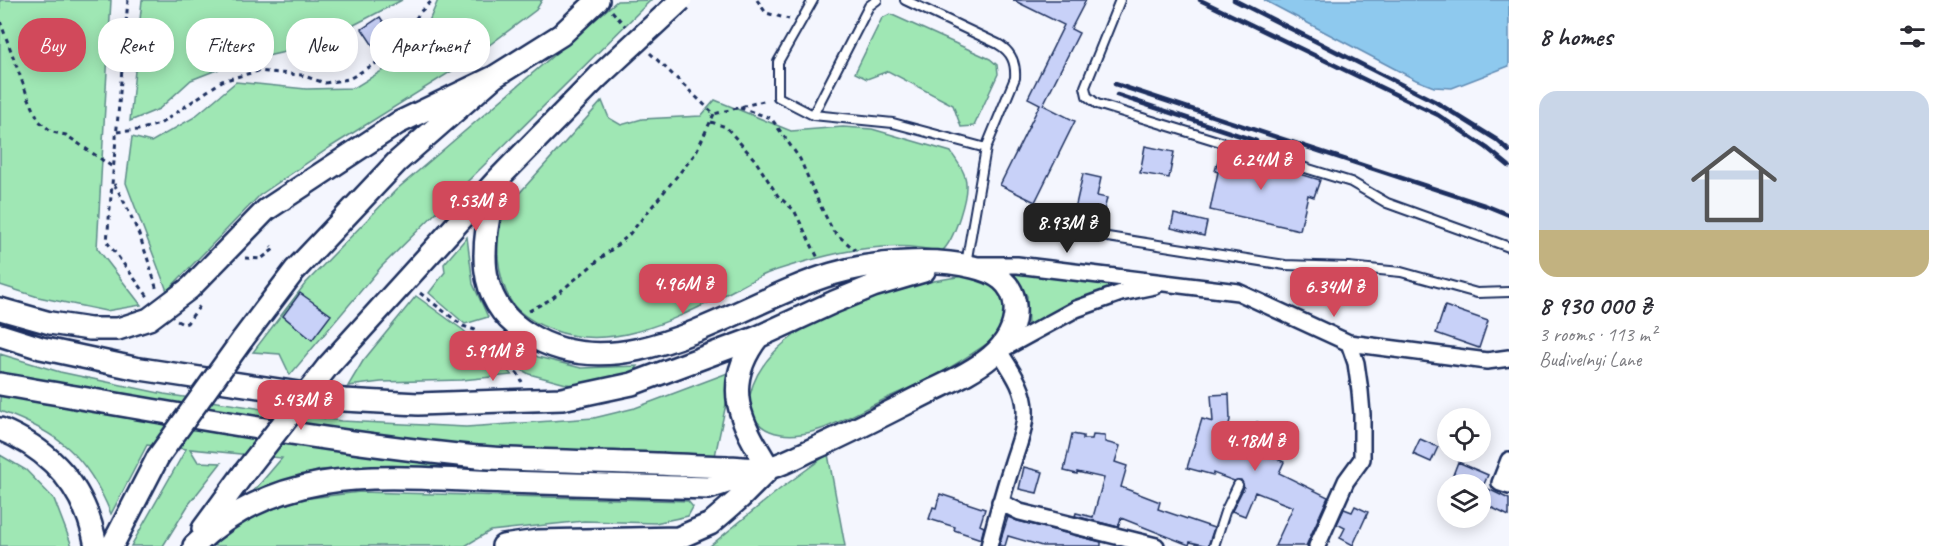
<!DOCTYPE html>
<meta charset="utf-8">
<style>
:root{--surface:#fff;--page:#f7f7f7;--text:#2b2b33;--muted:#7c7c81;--accent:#d1495b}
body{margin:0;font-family:Caveat,sans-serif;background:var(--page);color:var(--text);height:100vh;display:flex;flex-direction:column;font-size:22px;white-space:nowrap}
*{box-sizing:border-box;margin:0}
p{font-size:20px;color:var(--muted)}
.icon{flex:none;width:33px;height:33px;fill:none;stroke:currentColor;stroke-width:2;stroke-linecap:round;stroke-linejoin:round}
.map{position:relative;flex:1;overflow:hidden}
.details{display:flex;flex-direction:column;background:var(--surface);width:450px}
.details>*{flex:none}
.banner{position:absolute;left:18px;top:18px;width:570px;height:54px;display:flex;gap:12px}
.buttons{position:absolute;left:1437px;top:408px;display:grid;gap:12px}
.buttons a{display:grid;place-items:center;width:54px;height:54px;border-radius:50%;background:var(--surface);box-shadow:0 3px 15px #0003;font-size:30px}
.price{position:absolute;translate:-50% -51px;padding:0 14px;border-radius:12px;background:var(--accent);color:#fff;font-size:20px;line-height:39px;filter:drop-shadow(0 2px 3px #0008)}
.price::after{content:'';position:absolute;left:50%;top:36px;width:18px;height:14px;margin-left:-9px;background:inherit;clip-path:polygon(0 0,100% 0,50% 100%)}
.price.selected{background:#222;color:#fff}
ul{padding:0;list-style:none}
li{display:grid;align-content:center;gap:12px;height:318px;padding:0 30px}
li span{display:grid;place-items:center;height:186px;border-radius:18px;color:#555}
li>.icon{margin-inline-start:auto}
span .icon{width:108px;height:108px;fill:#fffc;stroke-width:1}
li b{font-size:26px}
h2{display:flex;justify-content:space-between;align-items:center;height:72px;padding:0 30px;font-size:26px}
.tag{padding:0 21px;border-radius:24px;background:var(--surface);box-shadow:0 3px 15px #0003;font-size:21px;line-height:54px}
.tag.selected{background:var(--accent);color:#fff}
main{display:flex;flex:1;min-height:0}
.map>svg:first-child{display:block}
</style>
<main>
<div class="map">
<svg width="1509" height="546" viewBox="0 0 1509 546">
<rect width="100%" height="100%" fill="#f4f6fe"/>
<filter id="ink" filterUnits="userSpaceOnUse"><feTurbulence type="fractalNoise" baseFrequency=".0167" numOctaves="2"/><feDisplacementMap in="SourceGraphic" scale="12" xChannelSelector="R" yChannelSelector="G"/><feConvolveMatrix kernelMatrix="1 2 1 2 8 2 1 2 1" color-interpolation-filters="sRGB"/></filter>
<g filter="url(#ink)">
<path fill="#9fe7b4" stroke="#5d8b89" stroke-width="1.5" d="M0,0H111L97,248L141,305L106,311L38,297L0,285Z
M142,0H402L352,26L285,52L232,64L191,80L159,109L130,121Z
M438,0H542L536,10L468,61L332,146L260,195L167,291L126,183L132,137L151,142L193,118L236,82L306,89L354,88L398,61L421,40Z
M651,0L381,267L290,375L280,354L253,352L305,284L396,190L617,1Z
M890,14L990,59L997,65L998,74L974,126L961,127L953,105L888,71L867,79L855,73L882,18Z
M715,100L791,131L843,127L872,129L951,152C955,159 963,168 965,177C970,193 954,242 941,252C887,237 823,255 771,272C757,277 744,285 730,292C677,318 613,353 553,330C539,325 529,320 518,310C500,292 494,252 500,228C501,221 504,214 507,207L602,101L609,118L621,125L642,119L701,116Z
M467,237L473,284L488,317L465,324L429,293L445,272L444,264Z
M1013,273L1119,284L1117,289L1079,299L1028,326L1027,296Z
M965,276C1005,280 1009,300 1000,335C979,349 958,364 935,376C916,386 896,393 877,403C847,417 805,445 770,431C757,426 746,410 750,395C766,320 899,284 965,276Z
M416,296L463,330L512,375L462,380L381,382L348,386L363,361Z
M501,337L538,357L581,368L638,366L631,375L589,387L566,384L529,374L511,364L498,351Z
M0,354L60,372L164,394L341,421L466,427L594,418L635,408L733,371L715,456L443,445L271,426L0,378Z
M0,393L706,475L703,477L371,467L320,470L253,492L282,458L190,449L198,462L221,463L189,504L163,546H131L186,449L147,445L111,514C87,455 58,432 0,411Z
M828,454L845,546H710L780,489Z
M0,455L26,470L54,499L72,546H0Z
M360,492L688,501L693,507L688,516L655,523L584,521L490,531L465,546H207L253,516L302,499Z"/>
<path fill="#8ec9ee" stroke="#608bb4" stroke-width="1.5" d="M1264,0H1509V66L1452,88L1434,87L1416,80Z"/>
<path fill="#c8d1f8" stroke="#1b2f5e" stroke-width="1.5" d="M1013,0H1086L1071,29L1079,33L1043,105L1075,121L1035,202L1000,185L1040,104L1028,98L1064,25Z
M380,17L392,35L374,47L362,29Z
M1145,146L1174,152L1169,178L1140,173Z
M1221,150L1320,180L1314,197L1308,195L1300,230L1210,210L1218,172L1215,171Z
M1083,174L1101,178L1097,196L1107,198L1103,215L1075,209Z
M1174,214L1207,222L1204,236L1171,228Z
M300,293L331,315L312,340L283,316Z
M1445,306L1488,321L1479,348L1436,333Z
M1229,394L1230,420L1227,432L1251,441L1257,422L1271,427L1267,438L1272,440L1267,454L1284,462L1279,473L1328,497L1306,546H1275L1293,507L1255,492L1245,516L1232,511L1244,487L1241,480L1234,481L1213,473V475L1187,468L1202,419L1213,422L1211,395Z
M1072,434L1083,436V439H1092L1093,435L1105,436V442L1120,446L1115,462L1127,466L1121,487L1160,502L1158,509L1214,528L1208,546L1190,542L1189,545L1121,518L1118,527L1075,516L1076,513L1093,517L1104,478L1077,472V474L1064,471Z
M1420,439L1438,447L1431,462L1413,454Z
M1458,462L1488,475L1484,484H1453L1456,476L1453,475Z
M1024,467L1043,472L1037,493L1019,489Z
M1480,485L1509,499V516L1480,502Z
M940,494L985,509L980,525L984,527L981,539L954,530L955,527L929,519L933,507L936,508Z
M1355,506L1368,512L1353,545L1340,538L1345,528L1337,524L1344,509L1352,512Z
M1008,517L1018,521L1101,542V546H1042L1008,536L1005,546H1002L999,545Z"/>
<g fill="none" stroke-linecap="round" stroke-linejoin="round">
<defs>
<path id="lane" d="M813,0L778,62V97L813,115
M877,0L869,6L813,115L893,123L986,148L1015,78C1016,63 1012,52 998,44L905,0
M1120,0L1085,87L1087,96L1097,104L1351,182L1387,203L1509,247
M1057,229L1285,265L1348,267L1401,272L1477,293L1509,292
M966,264L986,148
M1214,546L1225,512L1238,485"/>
<path id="street" d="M980,265H1017L1238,292L1349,343L1487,361L1509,358
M1509,460L1500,483L1509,486
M1000,502L1020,512L1156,546
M989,546C996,519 1003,492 1012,465C1017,448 1026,428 1025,410C1025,388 1010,369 999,351L1076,309L1121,293L1155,286
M1317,546L1346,481L1362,459V414L1360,391L1356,363L1349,343"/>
<path id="secondary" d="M0,309L50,323L90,329H118L149,319L190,288L266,210L398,123L494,77
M0,335L41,348L134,368L344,400L418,404L562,399L632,384L758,337L834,302L873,286L924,271
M758,337C720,386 741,423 769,468
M242,340L295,270L397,162L494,77L561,35L598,0
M328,366L496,181L599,76
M0,384C158,411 317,441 477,457C528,461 579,461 629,463C662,464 695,466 728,467C741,467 759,471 772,467C786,463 800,455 813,449C854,431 893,410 933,390C968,373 1018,352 1015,306C1013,282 995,272 973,267C932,257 872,262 832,274C740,301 624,394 528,334C469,298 484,239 496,181
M0,429C53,451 86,489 96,546
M203,529L244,473
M112,546L158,457
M194,546C284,460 392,478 505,482C573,484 641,486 709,488L755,473
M503,546L538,541L678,538L710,524L740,498L767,471"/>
</defs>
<use href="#lane" stroke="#1b2f5e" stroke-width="12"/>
<use href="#street" stroke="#1b2f5e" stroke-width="20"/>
<use href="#secondary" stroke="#1b2f5e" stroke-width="26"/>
<path stroke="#1b2f5e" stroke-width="3" stroke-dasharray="4.5 4.5" stroke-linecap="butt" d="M128,0L107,242L149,298
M757,0L766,13L789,19
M612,11L625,26
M0,21L26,92L39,121L52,132L66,135L114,168
M650,53L714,114L767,100
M740,108L771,118L800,159L818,201L833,231L855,250
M711,122L726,127L755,160L778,196L794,210L819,260
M117,132L138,130L160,124L222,81L258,71L301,75L325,83L349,79L395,52L420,12L433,0
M114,184C134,217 147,253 157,291
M245,258L261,259L274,249L271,246
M420,293L463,326L475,330L518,374L522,382
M529,311L551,299L628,236L695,154L714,114
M177,321L183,324L187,323L202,303"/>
<use href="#lane" stroke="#fff" stroke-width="8"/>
<use href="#street" stroke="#fff" stroke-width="15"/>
<use href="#secondary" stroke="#fff" stroke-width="21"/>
<path stroke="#1b2f5e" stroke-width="4.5" d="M1200,0L1438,115L1487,148L1509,166
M1234,0L1434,101L1497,140L1509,151
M1115,84L1487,206L1509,215
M1117,95L1256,141"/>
<defs>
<path id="secondary-bridge" d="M599,76L681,0
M158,457L242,340
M244,473L328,366"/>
</defs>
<use href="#secondary-bridge" stroke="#1b2f5e" stroke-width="26" stroke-linecap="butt"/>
<use href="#secondary-bridge" stroke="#fff" stroke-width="21"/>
</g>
</g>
</svg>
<div class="buttons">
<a><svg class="icon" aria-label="locate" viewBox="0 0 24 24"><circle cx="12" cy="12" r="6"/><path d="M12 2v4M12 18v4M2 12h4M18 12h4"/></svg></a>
<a><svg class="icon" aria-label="layers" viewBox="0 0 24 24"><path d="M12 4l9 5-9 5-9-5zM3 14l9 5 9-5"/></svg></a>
</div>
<b class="price" style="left:1261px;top:191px">6.24M ₴</b>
<b class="price" style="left:476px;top:232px">9.53M ₴</b>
<b class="price selected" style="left:1067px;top:254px">8.93M ₴</b>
<b class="price" style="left:683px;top:315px">4.96M ₴</b>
<b class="price" style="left:1334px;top:318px">6.34M ₴</b>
<b class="price" style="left:493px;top:382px">5.91M ₴</b>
<b class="price" style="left:301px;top:431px">5.43M ₴</b>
<b class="price" style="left:1255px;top:472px">4.18M ₴</b>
<div class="banner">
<a class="tag selected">Buy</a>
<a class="tag">Rent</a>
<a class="tag">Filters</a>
<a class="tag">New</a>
<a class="tag">Apartment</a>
</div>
</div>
<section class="details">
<h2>8 homes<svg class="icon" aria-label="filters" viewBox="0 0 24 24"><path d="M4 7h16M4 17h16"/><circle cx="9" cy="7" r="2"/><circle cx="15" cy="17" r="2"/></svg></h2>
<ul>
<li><span style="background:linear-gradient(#c9d6e8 75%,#c2b280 0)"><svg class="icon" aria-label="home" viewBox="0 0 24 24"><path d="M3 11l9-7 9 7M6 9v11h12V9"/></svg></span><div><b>8 930 000 ₴</b><p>3 rooms · 113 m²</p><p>Budivelnyi Lane</p></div></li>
</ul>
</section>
</main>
